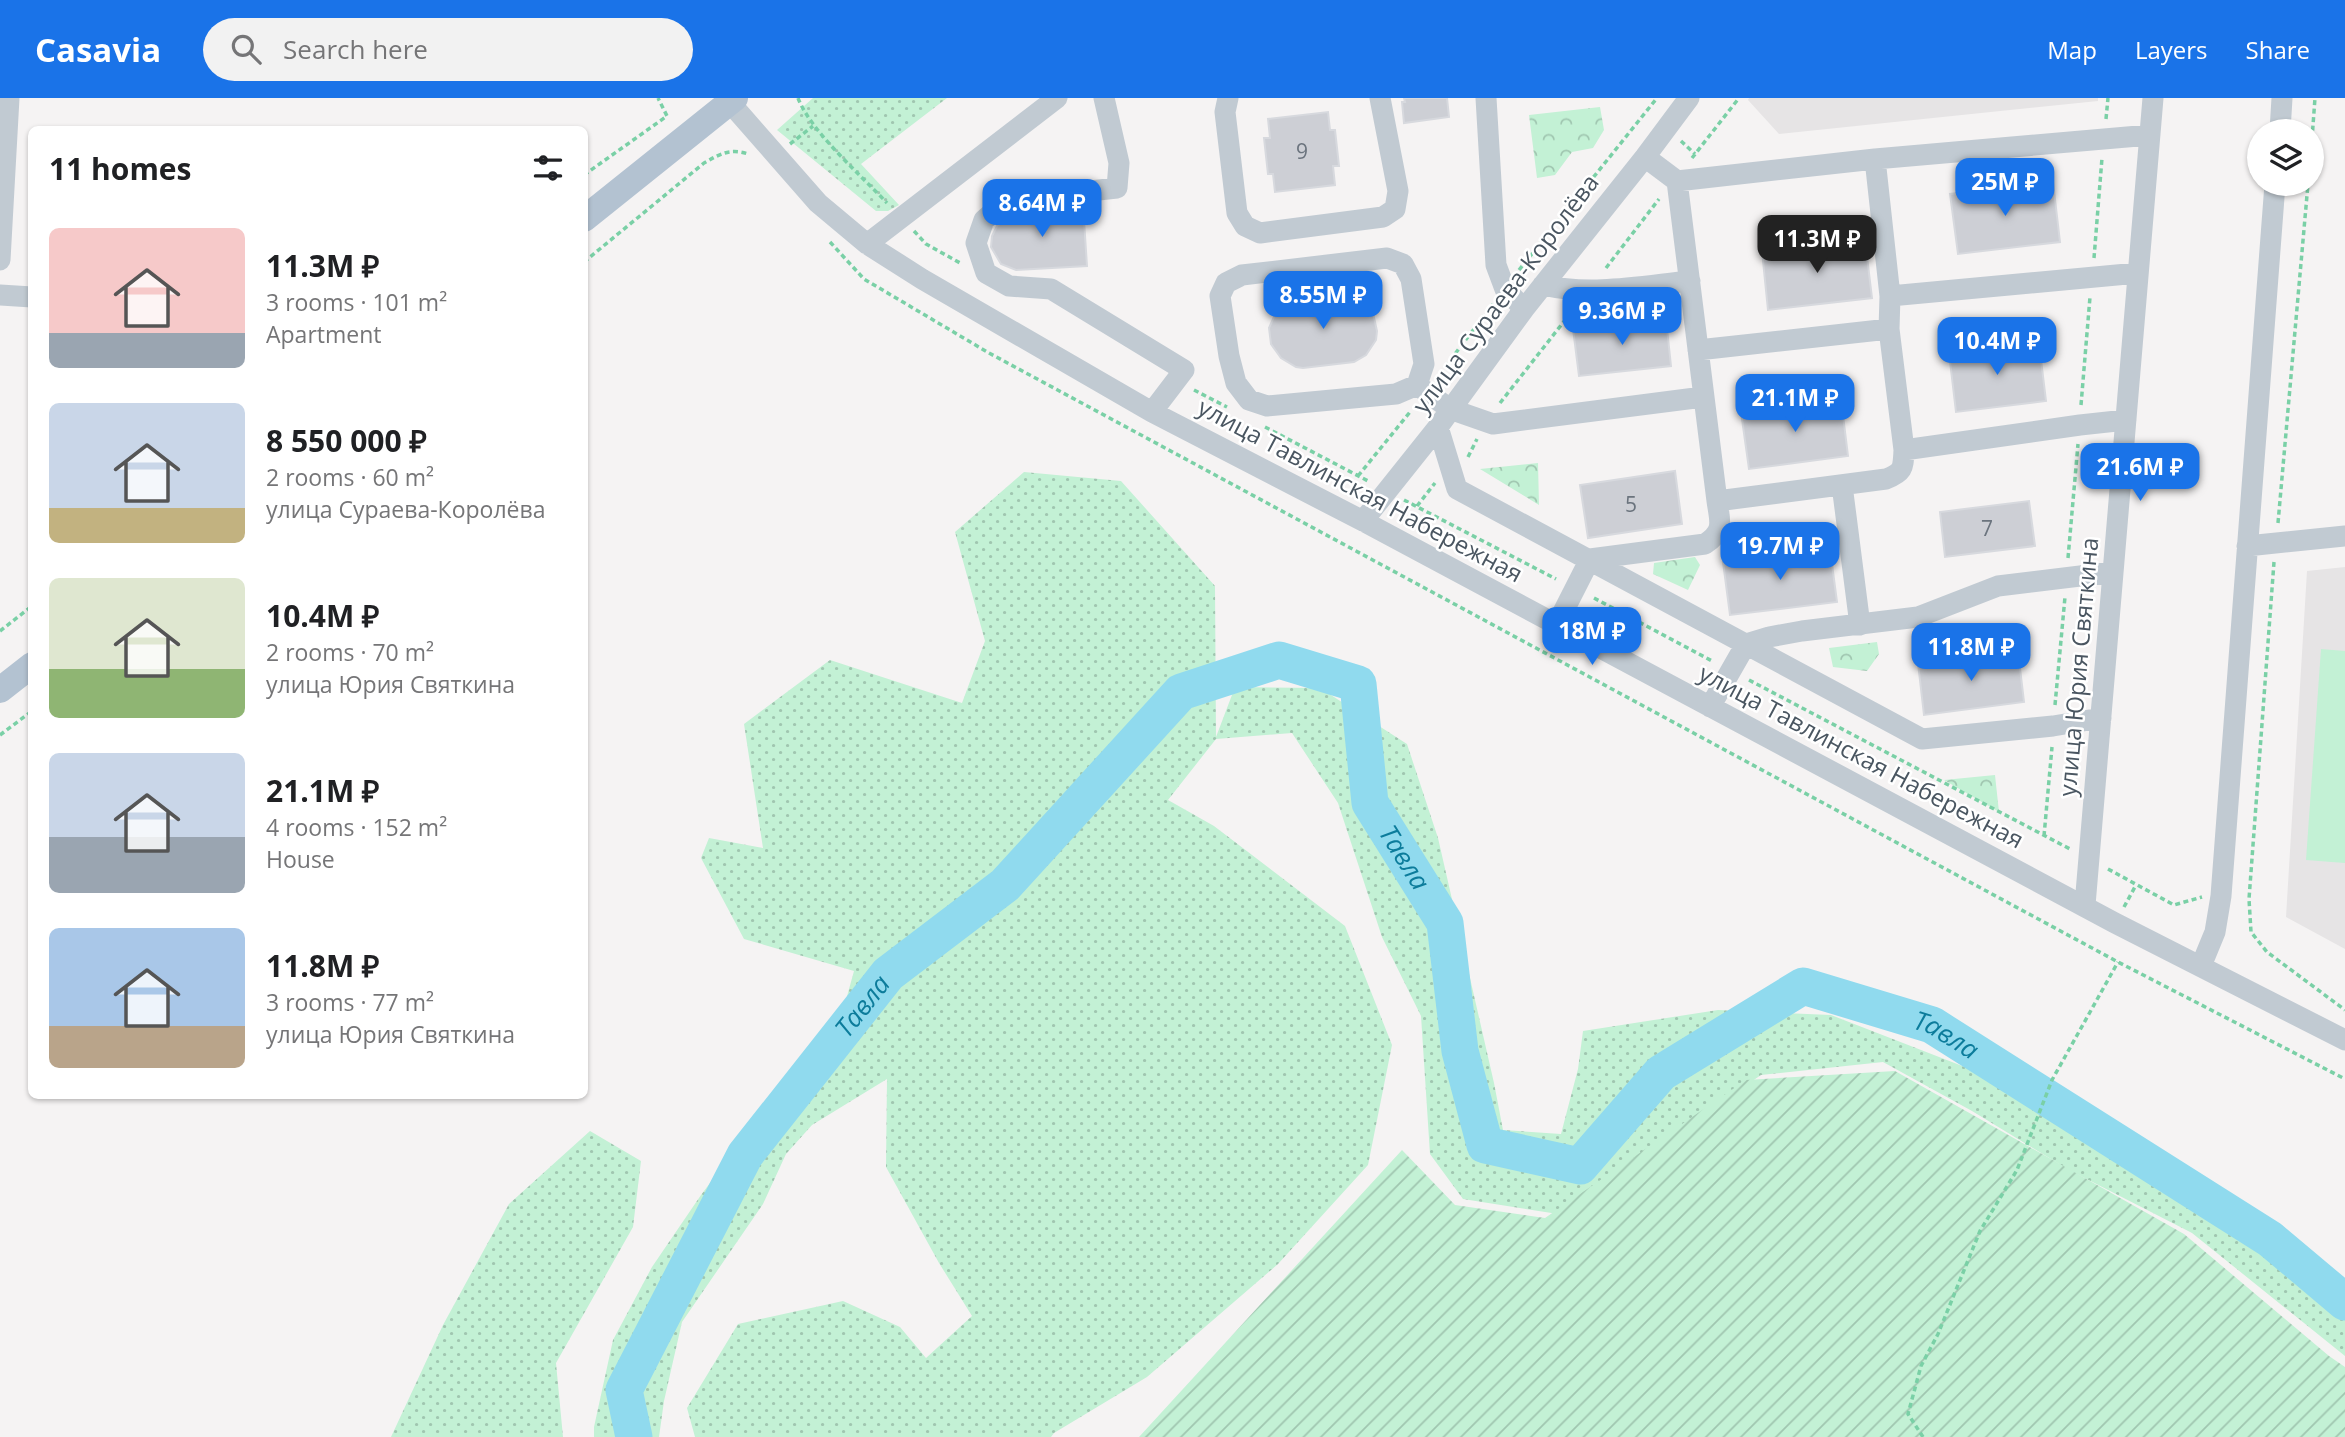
<!DOCTYPE html>
<meta charset="utf-8">
<style>
:root{--surface:#fff;--page:#f2f2f2;--text:#202124;--muted:#757577;--accent:#1a73e8}
body{margin:0;font-family:"Open Sans",sans-serif;background:var(--page);color:var(--text);height:100vh;display:flex;flex-direction:column;font-size:26px;white-space:nowrap}
*{box-sizing:border-box;margin:0}
p{font-size:23px;color:var(--muted)}
.icon{flex:none;width:38px;height:38px;fill:none;stroke:currentColor;stroke-width:2;stroke-linecap:round;stroke-linejoin:round}
.map{position:relative;flex:1;overflow:hidden}
.panel{position:absolute;left:28px;top:28px;width:560px;height:973px;display:flex;flex-direction:column;background:var(--surface);border-radius:10px;box-shadow:0 2px 5px #0004}
.panel>*{flex:none}
.buttons{position:absolute;left:2247px;top:21px;display:grid;gap:14px}
.buttons a{display:grid;place-items:center;width:77px;height:77px;border-radius:50%;background:var(--surface);box-shadow:0 2px 5px #0004;font-size:35px}
.price{position:absolute;translate:-50% -60px;padding:0 16px;border-radius:14px;background:var(--accent);color:#fff;font-size:23px;line-height:46px;filter:drop-shadow(0 2px 4px #0008)}
.price::after{content:'';position:absolute;left:50%;top:42px;width:21px;height:16px;margin-left:-10px;background:inherit;clip-path:polygon(0 0,100% 0,50% 100%)}
.price.current{background:#222;color:#fff}
ul{padding:0;list-style:none}
li{display:flex;align-items:center;gap:21px;height:175px;padding:0 21px}
li span{display:grid;place-items:center;flex:none;width:196px;height:140px;border-radius:10px;color:#555}
li>.icon{margin-inline-start:auto}
span .icon{width:84px;height:84px;fill:#fffc;stroke-width:1}
li b{font-size:30px}
h2{display:flex;justify-content:space-between;align-items:center;height:84px;padding:0 21px;font-size:30px}
header{display:flex;align-items:center;gap:42px;box-sizing:border-box;height:98px;padding:0 35px;background:var(--accent);color:#fff}
header strong{font-size:33px}
nav{display:flex;gap:38px;margin-inline-start:auto;font-size:24px}
.search{width:490px;height:63px;background:var(--page);display:flex;align-items:center;gap:18px;box-sizing:border-box;padding:0 24px;border-radius:38px;color:var(--muted);font-size:26px}
.map>svg:first-child{display:block}
</style>
<header>
<strong>Casavia</strong>
<div class="search"><svg class="icon" aria-label="search" viewBox="0 0 24 24"><circle cx="10" cy="10" r="6"/><path d="M15 15l6 6"/></svg>Search here</div>
<nav><a>Map</a><a>Layers</a><a>Share</a></nav>
</header>
<div class="map">
<svg width="2345" height="1339" viewBox="0 0 2345 1339">
<defs>
<pattern id="grass-dots" width="8" height="8" patternUnits="userSpaceOnUse" patternTransform="scale(1.75)"><rect width="8" height="8" fill="#c3f1d5"/><path d="M2 2h.1M6 6h.1" fill="none" stroke="#a0c6b0" stroke-width="1.8" stroke-linecap="round"/></pattern>
<pattern id="forest-crowns" width="20" height="18" patternUnits="userSpaceOnUse" patternTransform="scale(1.75)"><rect width="20" height="18" fill="#c3f1d5"/><path d="M2 6a3 3 0 1 1 6 0M12 15a3 3 0 1 1 6 0" fill="none" stroke="#a0c6b0"/></pattern>
<pattern id="garden-furrows" width="10" height="10" patternUnits="userSpaceOnUse" patternTransform="scale(1.75)"><rect width="10" height="10" fill="#c3f1d5"/><path d="M-1 1l2-2M0 10L10 0M9 11l2-2" fill="none" stroke="#a0c6b0"/></pattern>
</defs>
<rect width="100%" height="100%" fill="#f5f3f3"/>
<path fill="#e6e4e5" d="M1749,0H2098V3L1779,36L1748,2Z
M2345,469V851L2286,819L2307,473Z"/>
<path fill="url(#grass-dots)" d="M813,0H947L861,66L899,107L888,113H876L777,32Z
M1024,374L1121,383L1215,488L1216,639L1235,589L1320,590L1407,646L1438,740L1494,985L1503,1032L1561,1036L1578,971L1583,933L1718,912L1831,917L1970,971L2186,1068L2345,1186V1258L2192,1135L2069,1072L1972,1013L1883,964L1761,977L1558,1116L1463,1101L1430,1056L1421,918L1382,839L1338,705L1292,635L1216,641L1168,702L1214,728L1345,828L1392,947L1368,1067L1278,1166L1147,1279L1054,1335L1051,1339H695L687,1310L738,1226L843,1203L900,1229L926,1260L972,1218L939,1165L886,1069L887,981L812,1027L786,1056L763,1106L682,1224L664,1303L659,1339H594V1329L613,1242L652,1169L701,1097L799,966L826,974L854,873L744,841L701,760L709,740L763,750L744,626L830,562L962,605L985,543L955,434Z
M590,1033L641,1063L633,1129L556,1265L563,1339H391L443,1227L509,1106Z"/>
<path fill="url(#forest-crowns)" d="M1600,9L1604,32L1593,50L1572,54L1555,77L1537,80L1529,17Z
M1538,365L1539,407L1480,371Z
M1695,459L1700,467L1688,492L1653,476L1654,465Z
M1877,544L1879,556L1867,573L1833,569L1829,550Z
M1995,677L1999,714L1944,682Z"/>
<path fill="url(#garden-furrows)" d="M1895,973L2184,1136L2329,1258L2345,1269V1339H1139L1402,1052L1455,1107L1545,1120L1746,982Z"/>
<path fill="#c3f1d5" d="M2321,551L2345,553V765L2306,762Z"/>
<g fill="none" stroke-linecap="round" stroke-linejoin="round">
<path stroke="#90daee" stroke-width="37" id="s1" d="M634,1339L624,1292L745,1057L888,876L1005,787L1181,594L1279,562L1358,586L1370,705L1445,825L1460,953L1485,1047L1580,1068L1661,975L1803,888L1932,927L2270,1141L2345,1204"/>
</g>
<path fill="#cdcfd5" stroke="#d7d9de" stroke-width="2" d="M1404,0H1447L1449,19L1404,25L1402,4H1405Z
M1328,14L1330,32H1335L1339,68H1333L1335,87L1275,94L1273,76H1268L1264,40H1270L1268,21Z
M2053,84L2060,144L1958,156L1950,96Z
M1083,107L1087,168L1016,172L1001,166L991,149L992,138L997,128L1013,115Z
M1865,142L1872,200L1768,212L1762,153Z
M1344,196L1357,200L1366,206L1373,215L1377,233L1376,242L1366,257L1354,264L1303,270L1296,269L1281,260L1271,246L1269,230L1276,214L1284,207L1299,200Z
M1666,221L1671,268L1579,278L1573,231Z
M2039,245L2046,303L1956,314L1949,255Z
M1841,301L1848,358L1749,371L1741,314Z
M1675,373L1682,426L1588,440L1580,387Z
M2029,403L2035,448L1945,459L1940,414Z
M1830,451L1837,504L1730,517L1723,464Z
M2018,553L2024,604L1924,617L1918,565Z"/>
<g fill="none" stroke-linecap="round" stroke-linejoin="round">
<path stroke="#7ad0a6" stroke-width="3.5" stroke-dasharray="5 3.5" stroke-linecap="butt" d="M798,0C811,34 861,77 887,105
M2106,21L2108,0
M2312,41L2315,0
M1681,43L1695,56
M790,46L813,28
M1692,60L1739,0
M584,77L667,18L658,0
M914,133L926,146L962,166
M830,144L864,181L989,255L2118,864L2345,981
M2094,160L2102,60
M584,164L704,65C720,56 730,50 748,56
M1606,170L1659,101
M1519,172L1657,0
M1445,269L1493,206
M1194,292L1227,309
M1500,305L1573,212
M2081,307L2090,199
M1265,329L1370,384
M1468,359L1477,341
M1358,378L1410,314
M1404,402L1556,481
M1417,408L1435,385
M2278,425L2308,86
M2068,460L2078,346
M2274,464L2249,801L2251,834L2267,854L2345,912
M1594,500L1714,564
M0,533L32,508
M1749,582L2070,751
M2055,607L2065,499
M0,637L32,613
M2044,738L2052,649
M2108,771L2174,807L2202,799
M2124,809L2136,787
M1923,1339L1908,1316L1921,1268L1938,1236L1980,1133L2017,1072L2052,982L2118,864"/>
<path stroke="#c1cad2" stroke-width="21" d="M726,0L818,105L867,146L922,181L1152,314L1363,423L2115,825L2345,942
M1104,0L1119,65L1117,90L1007,102L984,122L976,145L986,175L1009,188L1051,191L1184,272L1152,314
M1228,0L1225,14L1237,115L1245,128L1260,135L1383,119L1395,111L1398,93L1380,0
M1486,0L1496,167L1505,191L1524,211
M2280,33L2282,0
M1645,59L1677,83L1875,61L2150,37
M1875,61L1890,198L1889,231L1904,352L2080,327L2126,322
M1677,83L1717,403L1886,381C1904,374 1903,370 1904,352
M867,146L1057,0
M0,162L9,0
M1543,187C1591,198 1641,188 1690,183
M0,197L32,199
M1890,198L2138,175
M1698,252L1889,231
M1417,287L1396,296L1267,308L1249,302L1236,285L1229,258L1220,198L1226,185L1242,177L1387,160L1403,166L1411,181L1424,266L1417,287L1450,311L1493,326L1703,299
M1438,329L1457,391L1922,641L2053,628L2101,620
M1842,387L1860,527
M1363,423L1438,329L1524,211L1645,59L1689,0
M2247,448L2345,438
M1557,526L1590,461L1705,446C1725,433 1720,424 1717,403
M1710,609L1746,546L1769,539L1802,533L1918,519L1998,488L2113,474
M2085,807L2153,0
M2201,868L2215,834L2221,798L2275,86"/>
<path stroke="#b3c2d1" stroke-width="26" d="M584,121L735,0
M0,592L32,567"/>
</g>
<g text-anchor="middle" stroke-width="5" stroke-linejoin="round" paint-order="stroke">
<g font-size="21" fill="#6b747e">
<text x="1302" y="61">9</text>
<text x="1631" y="414">5</text>
<text x="1987" y="438">7</text>
</g>
<g font-size="24" fill="#4a5661" stroke="#fff">
<text transform="translate(1506 196) rotate(-53)" y="8">улица Сураева-Королёва</text>
<text transform="translate(1360 393) rotate(28)" y="8">улица Тавлинская Набережная</text>
<text transform="translate(2079 569) rotate(-85)" y="8">улица Юрия Святкина</text>
<text transform="translate(1861 659) rotate(28)" y="8">улица Тавлинская Набережная</text>
</g>
<g font-size="26" font-style="italic" fill="#0c7c9b" stroke="#fff">
<text dy="9" stroke="none"><textPath href="#s1" startOffset="1321">Тавла</textPath></text>
<text dy="9" stroke="none"><textPath href="#s1" startOffset="502">Тавла</textPath></text>
<text dy="9" stroke="none"><textPath href="#s1" startOffset="2163">Тавла</textPath></text>
</g>
</g>
</svg>
<div class="buttons">
<a><svg class="icon" aria-label="layers" viewBox="0 0 24 24"><path d="M12 4l9 5-9 5-9-5zM3 14l9 5 9-5"/></svg></a>
</div>
<b class="price" style="left:2005px;top:120px">25M ₽</b>
<b class="price" style="left:1042px;top:141px">8.64M ₽</b>
<b class="price current" style="left:1817px;top:177px">11.3M ₽</b>
<b class="price" style="left:1323px;top:233px">8.55M ₽</b>
<b class="price" style="left:1622px;top:249px">9.36M ₽</b>
<b class="price" style="left:1997px;top:279px">10.4M ₽</b>
<b class="price" style="left:1795px;top:336px">21.1M ₽</b>
<b class="price" style="left:2140px;top:405px">21.6M ₽</b>
<b class="price" style="left:1780px;top:484px">19.7M ₽</b>
<b class="price" style="left:1592px;top:569px">18M ₽</b>
<b class="price" style="left:1971px;top:585px">11.8M ₽</b>
<section class="panel">
<h2>11 homes<svg class="icon" aria-label="filters" viewBox="0 0 24 24"><path d="M4 7h16M4 17h16"/><circle cx="9" cy="7" r="2"/><circle cx="15" cy="17" r="2"/></svg></h2>
<ul>
<li><span style="background:linear-gradient(#f6c9c9 75%,#9aa5b1 0)"><svg class="icon" aria-label="home" viewBox="0 0 24 24"><path d="M3 11l9-7 9 7M6 9v11h12V9"/></svg></span><div><b>11.3M ₽</b><p>3 rooms · 101 m²</p><p>Apartment</p></div></li>
<li><span style="background:linear-gradient(#c9d6e8 75%,#c2b280 0)"><svg class="icon" aria-label="home" viewBox="0 0 24 24"><path d="M3 11l9-7 9 7M6 9v11h12V9"/></svg></span><div><b>8 550 000 ₽</b><p>2 rooms · 60 m²</p><p>улица Сураева-Королёва</p></div></li>
<li><span style="background:linear-gradient(#dfe7d0 65%,#8fb573 0)"><svg class="icon" aria-label="home" viewBox="0 0 24 24"><path d="M3 11l9-7 9 7M6 9v11h12V9"/></svg></span><div><b>10.4M ₽</b><p>2 rooms · 70 m²</p><p>улица Юрия Святкина</p></div></li>
<li><span style="background:linear-gradient(#c9d6e8 60%,#9aa5b1 0)"><svg class="icon" aria-label="home" viewBox="0 0 24 24"><path d="M3 11l9-7 9 7M6 9v11h12V9"/></svg></span><div><b>21.1M ₽</b><p>4 rooms · 152 m²</p><p>House</p></div></li>
<li><span style="background:linear-gradient(#a9c7e8 70%,#b9a48a 0)"><svg class="icon" aria-label="home" viewBox="0 0 24 24"><path d="M3 11l9-7 9 7M6 9v11h12V9"/></svg></span><div><b>11.8M ₽</b><p>3 rooms · 77 m²</p><p>улица Юрия Святкина</p></div></li>
</ul>
</section>
</div>
